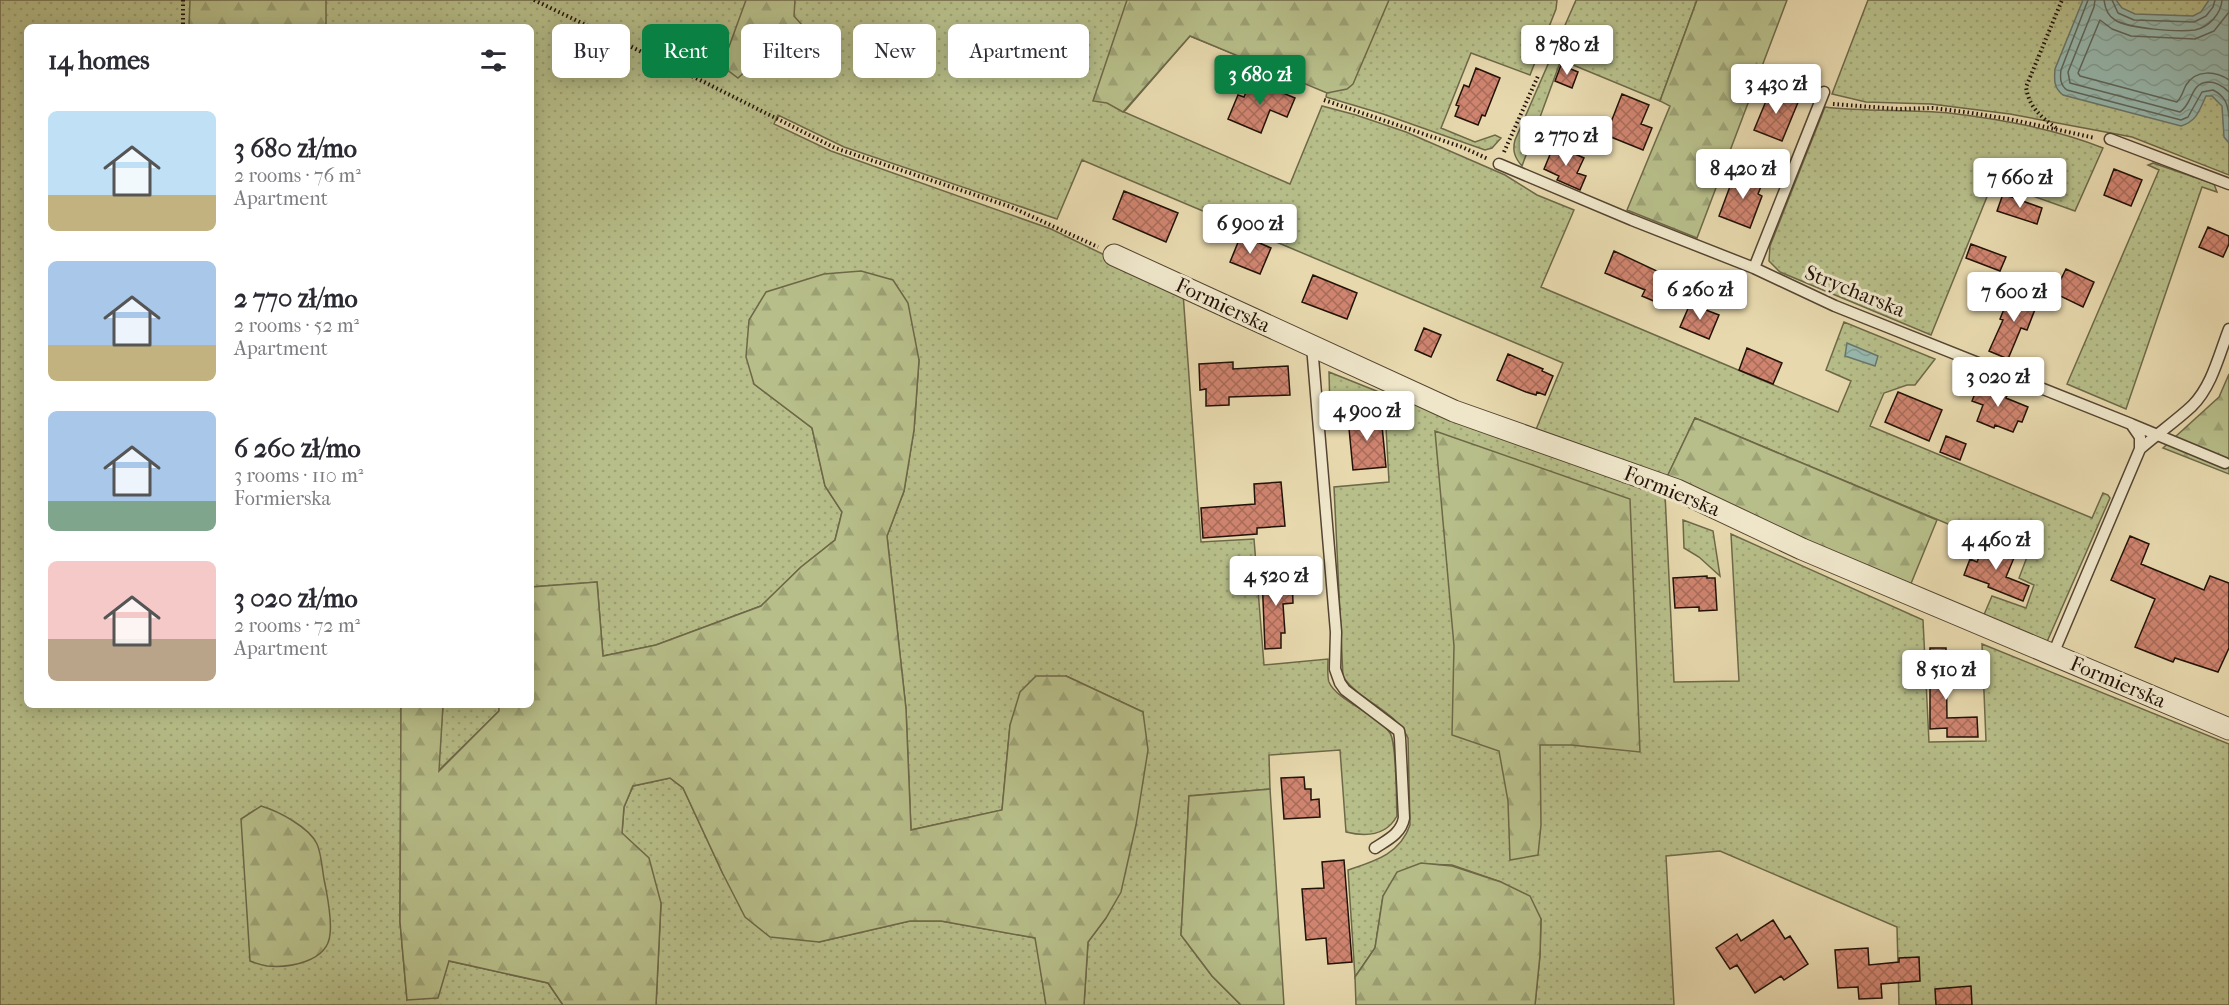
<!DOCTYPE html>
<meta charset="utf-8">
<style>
:root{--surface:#fff;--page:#f7f7f7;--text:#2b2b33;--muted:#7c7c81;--accent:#0b8043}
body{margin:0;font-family:"IM FELL French Canon",serif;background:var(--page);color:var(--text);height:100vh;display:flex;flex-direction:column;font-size:22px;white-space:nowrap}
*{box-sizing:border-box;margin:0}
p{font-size:20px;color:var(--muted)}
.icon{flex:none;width:33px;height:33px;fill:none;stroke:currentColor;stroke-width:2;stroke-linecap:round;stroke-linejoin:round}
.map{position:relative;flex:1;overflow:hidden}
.drawer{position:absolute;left:24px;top:24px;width:510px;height:684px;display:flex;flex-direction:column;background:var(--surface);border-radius:9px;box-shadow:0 3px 15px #0003}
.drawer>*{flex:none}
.top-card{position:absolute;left:552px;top:24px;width:570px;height:54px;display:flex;gap:12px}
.price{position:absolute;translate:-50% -51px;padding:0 14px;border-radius:6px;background:#fff;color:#222;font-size:20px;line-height:39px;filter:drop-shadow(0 2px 3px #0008)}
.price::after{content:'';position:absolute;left:50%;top:36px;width:18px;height:14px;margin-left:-9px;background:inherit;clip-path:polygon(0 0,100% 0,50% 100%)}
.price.selected{background:var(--accent);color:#fff}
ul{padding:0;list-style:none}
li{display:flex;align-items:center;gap:18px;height:150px;padding:0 24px}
li span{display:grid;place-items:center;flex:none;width:168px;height:120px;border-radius:9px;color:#555}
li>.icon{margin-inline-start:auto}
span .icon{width:72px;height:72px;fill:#fffc;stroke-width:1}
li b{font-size:26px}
h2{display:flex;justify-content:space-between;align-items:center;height:72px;padding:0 24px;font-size:26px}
.tag{padding:0 21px;border-radius:9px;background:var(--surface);box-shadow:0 3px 15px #0003;font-size:21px;line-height:54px}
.tag.selected{background:var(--accent);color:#fff}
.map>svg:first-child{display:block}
</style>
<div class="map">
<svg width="2229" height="1005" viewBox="0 0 2229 1005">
<defs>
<pattern id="grass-dots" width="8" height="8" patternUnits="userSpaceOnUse" patternTransform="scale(1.5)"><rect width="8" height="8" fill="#b7be89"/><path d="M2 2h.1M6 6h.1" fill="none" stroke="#9da275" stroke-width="1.8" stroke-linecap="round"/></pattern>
<pattern id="forest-firs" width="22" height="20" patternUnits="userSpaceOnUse" patternTransform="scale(1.5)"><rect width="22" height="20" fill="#b7be89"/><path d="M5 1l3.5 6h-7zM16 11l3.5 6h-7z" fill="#9da275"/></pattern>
<pattern id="water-waves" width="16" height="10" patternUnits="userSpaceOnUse" patternTransform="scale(1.5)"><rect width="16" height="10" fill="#97b9af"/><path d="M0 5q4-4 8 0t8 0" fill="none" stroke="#829e95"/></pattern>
<pattern id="building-cross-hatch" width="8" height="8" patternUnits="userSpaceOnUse" patternTransform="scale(1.5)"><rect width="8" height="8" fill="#cf846f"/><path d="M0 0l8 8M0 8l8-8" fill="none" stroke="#a86b59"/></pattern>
</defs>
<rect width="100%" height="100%" fill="#e7d8ad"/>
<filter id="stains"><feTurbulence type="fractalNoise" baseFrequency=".00333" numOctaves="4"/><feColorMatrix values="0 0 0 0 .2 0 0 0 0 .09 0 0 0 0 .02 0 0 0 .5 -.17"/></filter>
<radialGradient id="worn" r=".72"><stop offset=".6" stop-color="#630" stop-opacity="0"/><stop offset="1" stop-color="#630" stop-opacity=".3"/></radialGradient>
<path fill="url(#grass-dots)" stroke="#6d6848" stroke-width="1.5" d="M0,0H1557L1556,9L1530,75L1471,53L1441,128L1475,142L1495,135L1501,138L1492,148L1485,150L1383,114L1326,97L1327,92L1190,36L1124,112L1290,184L1322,106L1356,115L1406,132L1505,175L1537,195L1574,210L1541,287L1838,412L1851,381L1826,370L1844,322L1935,359L1915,385H1907L1884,393L1870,426L2092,518L2103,493L2108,495L2110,498L2046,644L1983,617L1992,596L2026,608L2034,585L2019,578L2027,557L1695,418L1666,479L1535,432L1563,363L1082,160L1057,219L844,147L778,115L774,124L831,151L1051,229L1183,293L1201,542L1254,539L1264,665L1328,659C1328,665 1327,676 1329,682C1337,701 1378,714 1390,733C1397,744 1396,799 1397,816C1386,836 1366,837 1346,832L1340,750L1269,755L1270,789L1189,796L1181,935L1212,976L1241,1005H1084L1088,942L1106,918L1143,712L1066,676L1010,725L1002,810L911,830L906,709L887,536L904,491L914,430L919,360L754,384L812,428L825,486L842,512L835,540L801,567L761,606L656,645L603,656L597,582L531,587V27H27V705H401L400,922L407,1000L449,961L548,983L563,1005H0Z
M1576,0H1697L1660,101L1561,60L1522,166C1515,158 1512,151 1515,140Z
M1868,0H2229V175L2132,137L2010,114L1931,104L1866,102L1832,94Z
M1825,107C1866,112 1908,109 1949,113C1999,119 2057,129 2103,148L2075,211L1993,182L1931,335L1780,272L1769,261L1770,246Z
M2153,163L2214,184L2217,192L2202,187L2126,409L2067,384L2159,170L2148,165Z
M1329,372L1384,394L1387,389L1665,494L1674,682L1739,681L1731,534L1923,620L1929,742L1986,741L1982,644L2229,744V1005H1899L1897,927L1720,851L1666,856L1674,1005H1535L1540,955L1541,919L1501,882L1452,865L1421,864L1383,896L1375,948L1355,977L1348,870C1375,861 1400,854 1410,825L1408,738C1394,709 1361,702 1343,677L1334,487L1389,482L1385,409L1330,411Z
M1683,520L1713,531L1720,576L1699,557L1684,548Z
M443,705H499V711L438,771Z
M670,778L683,788L723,874L819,942L910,921H941L1036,938L1046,1005H656L661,903L622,833L624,807L633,786Z"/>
<path fill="url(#forest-firs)" stroke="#6d6848" stroke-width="1.5" d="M190,0H326V27H189Z
M746,0H795L794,16L820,45L809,66L766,52L738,78L722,66Z
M1127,0H1389L1353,84L1347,89L1327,93L1190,36L1123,112L1107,103L1093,101Z
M1697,0H1787L1697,238L1627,210L1670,106L1660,101Z
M861,271L893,280L908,303L919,360L914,430L904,491L887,536L906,709L911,830L1002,810L1010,725L1020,692L1036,676H1066L1143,712L1148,750L1136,825L1121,892L1106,918L1088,942L1084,1005H1046L1035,938L941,921H910L819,942L770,937L745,917L723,874L683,788L670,778L633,786L624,807L622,833L649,858L661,903L656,1005H563L548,983L449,961L438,998L407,1000L400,922L401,705H443L439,771L499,711V705H531V587L597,582L603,656L656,645L761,606L801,567L835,540L842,512L825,486L812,428L754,384L746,357L749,320L766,292L824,274Z
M2229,374V474L2163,448L2219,397Z
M1695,418L1937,520L1910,586L1666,479Z
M1435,431L1630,499L1640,752L1571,745H1540L1541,825L1538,855L1510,860L1508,801L1499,751L1452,735L1454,646Z
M1270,789L1284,1005H1241L1212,976L1181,935L1189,796Z
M261,806C278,811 309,827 317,844C322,855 322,872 325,884C328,900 332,919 330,934C328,962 289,968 267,966C261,965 255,963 250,961L241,819Z
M1421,863L1452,866L1501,882L1530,896L1541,919L1540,955L1535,1005H1356L1355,977L1375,948L1383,896L1397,872Z"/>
<path fill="url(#water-waves)" stroke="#69766c" stroke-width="1.5" d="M2083,0H2116L2122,8L2135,14L2193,16L2201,12L2209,0H2229V143L2224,137L2222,106L2212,96H2206C2199,111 2197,121 2181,126L2063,95C2054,88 2054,81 2055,69Z
M1847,343L1878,356L1875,366L1845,356Z"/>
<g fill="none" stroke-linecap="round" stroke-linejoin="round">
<path stroke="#5d665c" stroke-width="1.5" d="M2088,0L2061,70C2060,78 2060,85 2067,90L2181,120L2188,117L2202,92L2213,90C2225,96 2228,104 2229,117
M2095,0L2094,7L2068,72L2070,83L2180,112C2193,104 2190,83 2208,82C2217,82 2223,86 2229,92
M2104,0C2105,8 2108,16 2115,20C2129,29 2179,32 2195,30C2209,27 2221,14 2222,0
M2112,0L2118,13L2134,20L2194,22L2206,16L2213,7L2215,0
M2229,12L2214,31L2195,39L2131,36L2112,29L2100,20L2078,73L2080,76L2177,102C2182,97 2183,91 2186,85C2196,69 2216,71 2229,80"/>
</g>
<path fill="url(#building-cross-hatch)" stroke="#231208" stroke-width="1.5" d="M1561,65L1578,72L1572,88L1555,81Z
M1476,68L1500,78L1485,116L1482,115L1478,125L1455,116L1459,106L1456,105L1464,85L1469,87Z
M1251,80L1295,98L1287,117L1270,110L1261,133L1228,119L1238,95L1244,97Z
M1771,89L1799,100L1782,141L1754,130Z
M1622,94L1649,105L1641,124L1652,128L1643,150L1606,135Z
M1554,145L1584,158L1577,173L1586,176L1580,190L1557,180L1559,176L1544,169Z
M2114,169L2142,180L2131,206L2104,195Z
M1740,171L1764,179L1758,194L1762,196L1750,228L1719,216L1732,181L1736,183Z
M1124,191L1178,213L1166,242L1113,219Z
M2003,194L2042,208L2037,224L1997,211Z
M2208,227L2229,236V244L2223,257L2199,247Z
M1241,235L1271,248L1260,274L1230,262Z
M1971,244L2006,257L2000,271L1966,258Z
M1614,251L1674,279L1663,305L1642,296L1645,290L1605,273Z
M2066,269L2094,282L2083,307L2054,293Z
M1313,275L1357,293L1347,319L1302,302Z
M2025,292L2039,299L2027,330L2021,328L2008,359L1989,351L2003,320L2000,319L2010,294L2022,299Z
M1690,304L1719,315L1709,339L1680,327Z
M1424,328L1441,335L1431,357L1415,350Z
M1747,348L1782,363L1773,384L1739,370Z
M1508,354L1543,369L1542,371L1553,376L1545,395L1537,392L1536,395L1526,392L1497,380Z
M1233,362V369L1288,366L1290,395L1229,397V405L1206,406V389L1200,390L1199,364Z
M1980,381L2008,394L2006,398L2028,407L2022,422L2018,421L2013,432L1995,425L1994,428L1977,421L1983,405L1972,401Z
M1898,392L1942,410L1929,441L1885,422Z
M1381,415L1386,467L1353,470L1348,418Z
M1946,436L1966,444L1960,460L1940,452Z
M1281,482L1285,526L1257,528V534L1203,538L1201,508L1255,504L1254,484Z
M2130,536L2149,544L2141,564L2204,590L2210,576L2229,583V648L2218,672L2175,658L2173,662L2135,647L2155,599L2111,580Z
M1986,541L2016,553L2006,577L2029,586L2023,601L1988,587L1989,584L1964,575L1970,559L1977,562Z
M1292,575L1293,603L1283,604L1285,633H1281V648L1265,649L1262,576Z
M1707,576V578H1715L1717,610L1699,611V607L1675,608L1673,578Z
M1930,648H1946L1947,718L1977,717L1978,737H1947V728L1930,729Z
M1304,777L1305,789H1311V800L1319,799L1320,817L1284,819L1281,778Z
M1344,860L1352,962L1328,964L1326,938L1306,940L1302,889L1324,888L1322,862Z
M1773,920L1785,939L1790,936L1808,964L1784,980L1781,976L1755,993L1737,965L1730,969L1716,948L1737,934L1741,941Z
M1868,948L1869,965L1899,962V958L1919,957L1920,981L1881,984L1882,998L1859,999L1858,987L1838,988L1835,950Z
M1971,986L1972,1005H1936L1935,989Z"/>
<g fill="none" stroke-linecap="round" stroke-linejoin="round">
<defs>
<path id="service" d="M2110,139L2229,184
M1499,164L1632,220L1754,268L1835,306L2131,424L2140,437V449L2053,654
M1754,268L1824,92
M1312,346L1336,632L1335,669L1340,683L1345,690L1399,731L1400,738L1404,818C1401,834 1387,840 1375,848
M2131,424L2225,463
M2140,449C2157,434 2176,421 2192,406C2212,386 2219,355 2229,329"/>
<path id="minor" d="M1114,255L1454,411L1677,490L1802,549L2229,729"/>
</defs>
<use href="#service" stroke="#544431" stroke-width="13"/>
<use href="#minor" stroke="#544431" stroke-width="23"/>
<path stroke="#231208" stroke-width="4" stroke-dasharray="1.5 3" stroke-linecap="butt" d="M183,0V27
M534,0L704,82L835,148L1011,207L1098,247
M1324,100L1462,147L1488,159
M1833,104L1898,109L1933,108L1965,112L2009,119L2095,138
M2056,128C2040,116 2029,107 2026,87L2062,0
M1504,152L1538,76"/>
<use href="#service" stroke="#efe6ca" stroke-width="10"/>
<use href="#minor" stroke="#efe6ca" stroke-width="21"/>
</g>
<g text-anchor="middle" stroke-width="6" stroke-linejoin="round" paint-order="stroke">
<g font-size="21" fill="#231208" stroke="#efe6ca">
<text transform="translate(1855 291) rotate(22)" y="7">Strycharska</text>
<text transform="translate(1223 305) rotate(25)" y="7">Formierska</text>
<text transform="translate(1672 491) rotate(22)" y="7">Formierska</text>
<text transform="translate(2118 682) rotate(23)" y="7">Formierska</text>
</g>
</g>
<rect width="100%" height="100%" filter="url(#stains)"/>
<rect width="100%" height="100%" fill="url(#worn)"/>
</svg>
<b class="price" style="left:1567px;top:76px">8 780 zł</b>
<b class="price selected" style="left:1260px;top:106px">3 680 zł</b>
<b class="price" style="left:1776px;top:115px">3 430 zł</b>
<b class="price" style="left:1566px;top:167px">2 770 zł</b>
<b class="price" style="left:1743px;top:200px">8 420 zł</b>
<b class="price" style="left:2020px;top:209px">7 660 zł</b>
<b class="price" style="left:1250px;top:255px">6 900 zł</b>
<b class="price" style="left:1700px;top:321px">6 260 zł</b>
<b class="price" style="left:2014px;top:323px">7 600 zł</b>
<b class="price" style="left:1998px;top:408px">3 020 zł</b>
<b class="price" style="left:1367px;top:442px">4 900 zł</b>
<b class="price" style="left:1996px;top:571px">4 460 zł</b>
<b class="price" style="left:1276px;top:607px">4 520 zł</b>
<b class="price" style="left:1946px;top:701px">8 510 zł</b>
<div class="top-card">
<a class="tag">Buy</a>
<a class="tag selected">Rent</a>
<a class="tag">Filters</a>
<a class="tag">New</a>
<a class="tag">Apartment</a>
</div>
<section class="drawer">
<h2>14 homes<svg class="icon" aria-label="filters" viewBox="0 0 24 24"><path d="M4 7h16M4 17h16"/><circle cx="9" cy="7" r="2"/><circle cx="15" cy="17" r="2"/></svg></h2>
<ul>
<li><span style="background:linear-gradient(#bfe0f5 70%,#c2b280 0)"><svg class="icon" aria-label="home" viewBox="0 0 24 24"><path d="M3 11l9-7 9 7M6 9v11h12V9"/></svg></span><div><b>3 680 zł/mo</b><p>2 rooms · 76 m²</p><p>Apartment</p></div></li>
<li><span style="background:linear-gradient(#a9c7e8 70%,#c2b280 0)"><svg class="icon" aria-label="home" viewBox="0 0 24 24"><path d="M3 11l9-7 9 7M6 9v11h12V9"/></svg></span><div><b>2 770 zł/mo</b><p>2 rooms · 52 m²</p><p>Apartment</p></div></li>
<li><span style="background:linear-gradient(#a9c7e8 75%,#7fa58c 0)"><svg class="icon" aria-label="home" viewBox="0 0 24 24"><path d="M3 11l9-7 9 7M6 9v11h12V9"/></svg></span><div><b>6 260 zł/mo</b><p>3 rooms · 110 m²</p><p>Formierska</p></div></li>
<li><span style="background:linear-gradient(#f6c9c9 65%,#b9a48a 0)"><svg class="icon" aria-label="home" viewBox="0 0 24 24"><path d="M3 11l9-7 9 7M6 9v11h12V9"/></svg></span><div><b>3 020 zł/mo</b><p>2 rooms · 72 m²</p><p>Apartment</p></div></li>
</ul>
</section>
</div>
